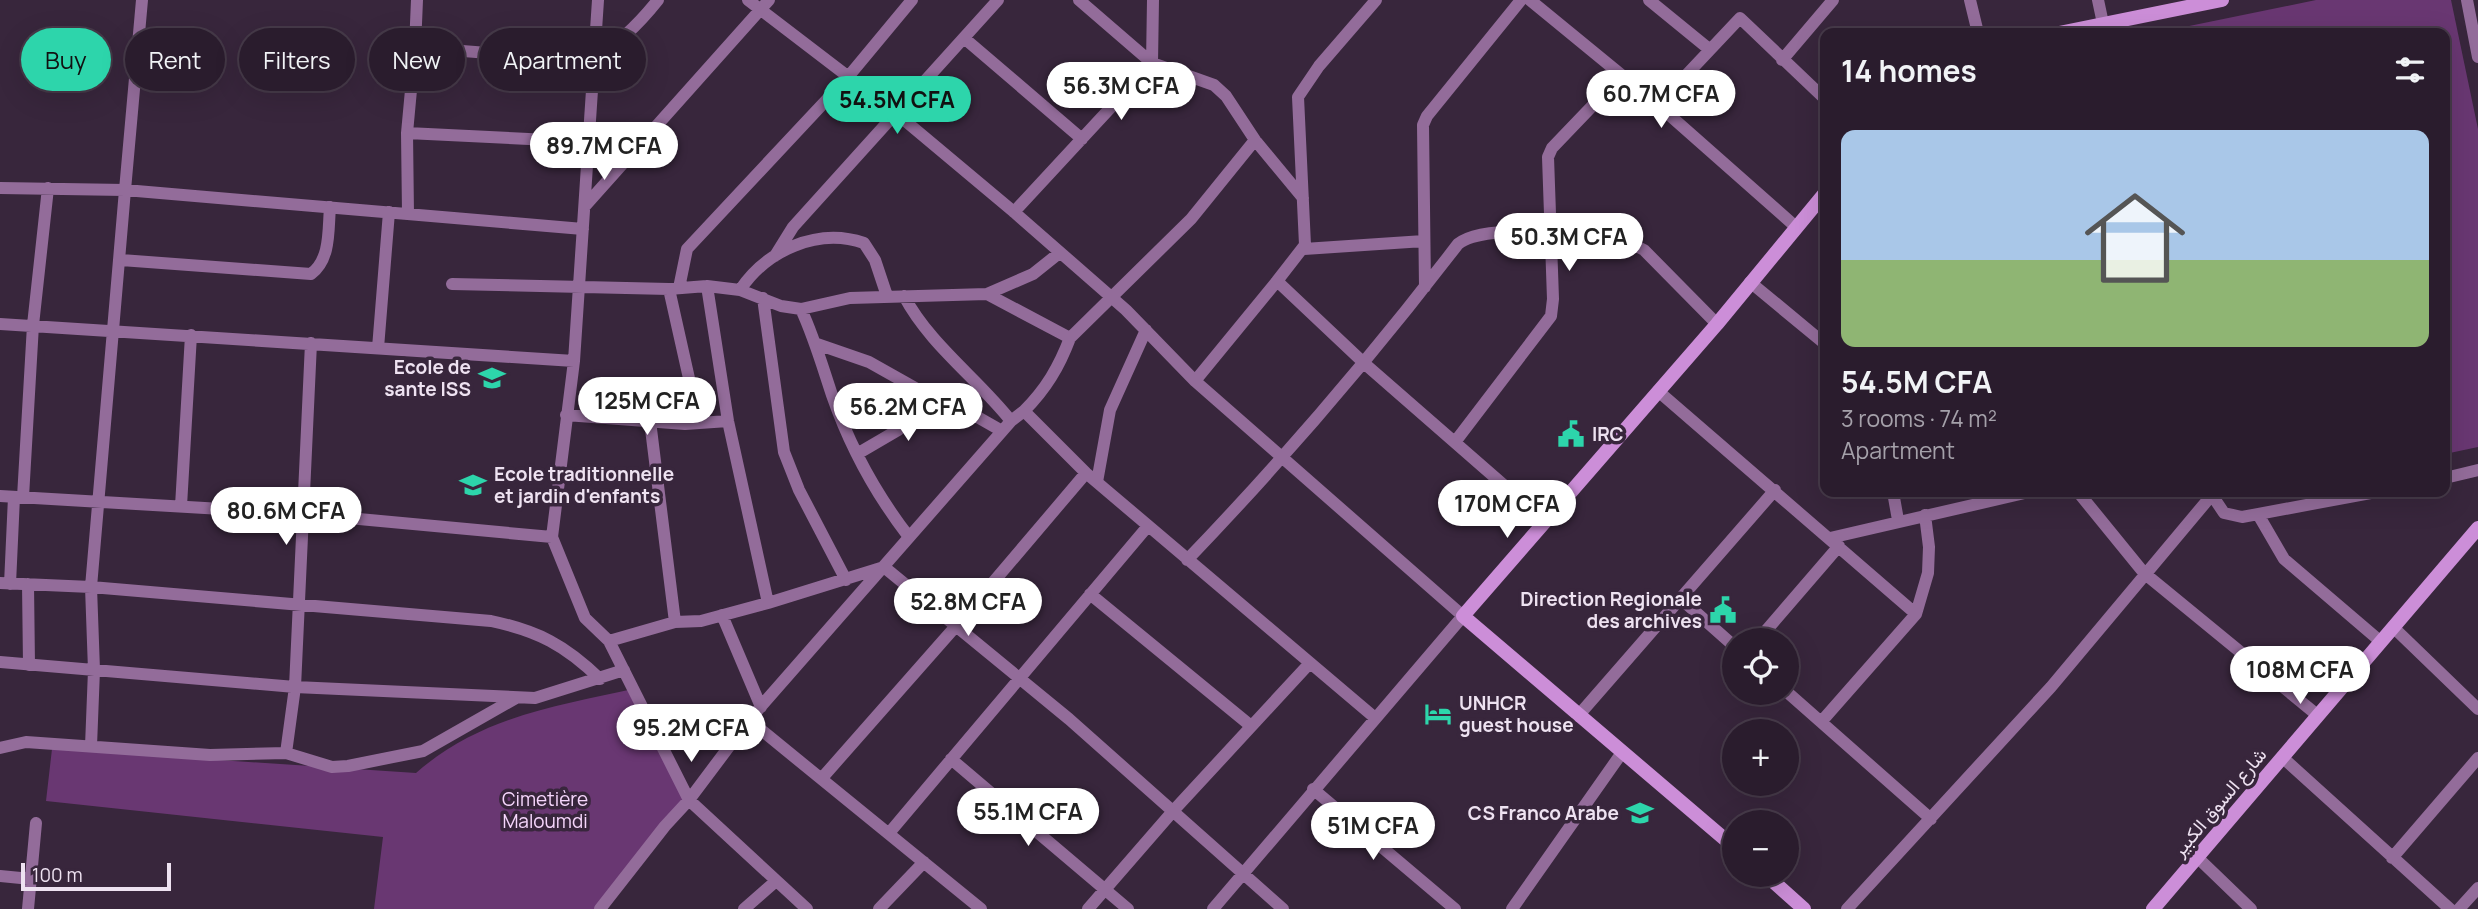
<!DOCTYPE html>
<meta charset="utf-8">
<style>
:root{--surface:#2a1c2d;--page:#322535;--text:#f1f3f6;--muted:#a5a1aa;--line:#463a49;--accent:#2dd5ab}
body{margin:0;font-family:Manrope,Vazirmatn,sans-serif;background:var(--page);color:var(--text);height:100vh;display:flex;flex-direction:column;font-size:26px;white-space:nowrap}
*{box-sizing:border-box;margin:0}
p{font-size:23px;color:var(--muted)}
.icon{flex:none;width:38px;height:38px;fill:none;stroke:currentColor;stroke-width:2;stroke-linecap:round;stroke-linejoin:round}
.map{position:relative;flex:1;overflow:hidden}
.panel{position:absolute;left:1820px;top:28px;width:630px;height:469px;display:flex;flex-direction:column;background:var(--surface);border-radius:14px;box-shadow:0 7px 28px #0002,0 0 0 2px var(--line)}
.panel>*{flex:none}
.guide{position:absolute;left:21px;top:28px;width:665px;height:63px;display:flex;gap:14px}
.tools{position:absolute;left:1722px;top:628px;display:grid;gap:14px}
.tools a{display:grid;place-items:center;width:77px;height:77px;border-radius:50%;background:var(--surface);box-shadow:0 7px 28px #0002,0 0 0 2px var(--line);font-size:35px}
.scale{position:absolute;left:21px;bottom:18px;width:150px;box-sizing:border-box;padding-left:7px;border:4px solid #eee2f1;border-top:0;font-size:19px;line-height:24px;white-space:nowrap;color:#eee2f1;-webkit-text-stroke:5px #38263c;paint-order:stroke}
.price{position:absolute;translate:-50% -60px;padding:0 16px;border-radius:24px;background:#fff;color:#222;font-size:23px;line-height:46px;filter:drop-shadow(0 2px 4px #0008)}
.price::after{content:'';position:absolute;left:50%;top:42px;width:21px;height:16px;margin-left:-10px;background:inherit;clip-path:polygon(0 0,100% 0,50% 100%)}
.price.current{background:var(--accent);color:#111}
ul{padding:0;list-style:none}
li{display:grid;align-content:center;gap:14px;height:371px;padding:0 21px}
li span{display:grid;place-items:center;height:217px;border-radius:14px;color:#555}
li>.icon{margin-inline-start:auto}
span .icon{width:126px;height:126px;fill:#fffc;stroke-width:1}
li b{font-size:30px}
h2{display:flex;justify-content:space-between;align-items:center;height:84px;padding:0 21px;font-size:30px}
.pill{padding:0 24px;border-radius:32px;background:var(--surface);box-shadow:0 7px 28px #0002,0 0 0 2px var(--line);font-size:24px;line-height:63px}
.pill.current{background:var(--accent);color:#111}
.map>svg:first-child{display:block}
</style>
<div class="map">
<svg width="2478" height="909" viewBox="0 0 2478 909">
<rect width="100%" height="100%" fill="#38263c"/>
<path fill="#693772" d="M2316,0H2451L2478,129V447L2445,454V33H2155Z
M637,688L684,798L595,909H374L383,837L46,801L52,749L416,773C481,716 557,706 637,688Z"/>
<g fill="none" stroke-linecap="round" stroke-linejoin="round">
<path stroke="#936c9a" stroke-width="12" d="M417,0L415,47C442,49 582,63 598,54C622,42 642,20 658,0
M598,0L574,361L552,537L585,618L609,641L689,800L807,909
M748,0L897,114L1014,212L1126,310L1195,381L1463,616L1213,909
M1079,0L1152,63L1214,85L1226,96L1255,140L1303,198
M1376,0L1319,66L1298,97L1305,245L1277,281L1365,364L1546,522
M1530,0L1658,105
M1649,0L1709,49
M1970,0L1978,33
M2098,0L2105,33
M2467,0L2478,57
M964,38L1082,139
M1782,60L1833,0
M407,133L590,142
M0,188L125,190L142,0
M585,206L769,0
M1014,212L1152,63L1153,0
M408,214L407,133L415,47
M1796,227L1658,105L1740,18L1825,99
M1304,249L1424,241
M775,256L793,227L998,0
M121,260L311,274C331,259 328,230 330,207
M1750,282L1825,344
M452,284L669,289L707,286L740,290L781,306L801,309L850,298L987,294L1033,274L1058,254
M707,286L728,421L768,603
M1425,287L1423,125L1427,116L1521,0
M679,288L687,249L848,77L912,0
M669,289L699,423
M740,290C766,251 817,227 864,243L875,260L887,296
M987,294L1070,338
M904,296C930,345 977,378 1011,421L1024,411L1086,473L1374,717
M763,298L784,452L799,490L846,580
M801,309C814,337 822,365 832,395C850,447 875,493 909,537
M0,324L574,361
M817,344L869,362L933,398L951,402L1002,431
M378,348L389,212
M1195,381L1277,281
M1658,391L1916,614
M1024,411C1046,389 1059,367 1070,338L1191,219L1255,140
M566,415L685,424L728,421
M650,421L675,622
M1455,442L1551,316L1553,299L1548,157L1552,148L1621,76
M857,454L898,430L933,398
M2445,478L2478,470
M1097,482L1110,410L1146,330
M1893,492L1898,520
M2078,492L2144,573L2316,714
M2210,492L2224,513L2242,517L2376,492
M0,496L305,514L552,537
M23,497L33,325L48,188
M181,506L191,335
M2259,516L2284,559L2380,641
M1830,538L2029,492
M1187,560C1284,459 1373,355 1458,244C1486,221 1602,234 1636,246L1644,250L1717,324
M884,567L1069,719L1283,909
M0,583L91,587L491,621C538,631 565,645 600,679
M10,584L14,497
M28,584L29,665
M1090,594L1251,726
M1681,599L1734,646
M722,615L761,707
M2393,627L2478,709
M1758,640L1839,546
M609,641L675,622L701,621L768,603L884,567
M0,662L295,687L535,698L624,670
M1787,692L1931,819
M1578,716L1775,490
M749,720L981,909
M1821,722L1916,614L1928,573L1929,547L1925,515
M91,746L94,670L91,587L125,190L583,229
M0,748L26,742L210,755L286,753L332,767L348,766L423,751L516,698
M286,753L295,687L311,343
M2282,757L2450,909
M951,759L1128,909
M822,778L956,626L1086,473
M1313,789L1455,909
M890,832L1148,526
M2198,858L2251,909
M2392,858L2478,758
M0,876L31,879
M28,909L36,823
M600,909L665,826L689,800L749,720L1011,421
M744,909L776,881
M879,909L924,862
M1088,909L1174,810L1309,664
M1512,909L1621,754
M1847,909L2051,687L2211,496
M2459,909L2478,888"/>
<path stroke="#cc8ed8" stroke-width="14" d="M2059,33L2222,0
M1734,847L1463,616L1717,324L1825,193
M1766,875L1804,909
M2153,909L2478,528"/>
</g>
<defs>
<symbol id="school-bare" viewBox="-9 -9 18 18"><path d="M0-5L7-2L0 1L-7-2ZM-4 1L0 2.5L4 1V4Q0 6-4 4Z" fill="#2dd5ab" stroke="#38263c" stroke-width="2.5" paint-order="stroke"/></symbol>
<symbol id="civic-bare" viewBox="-9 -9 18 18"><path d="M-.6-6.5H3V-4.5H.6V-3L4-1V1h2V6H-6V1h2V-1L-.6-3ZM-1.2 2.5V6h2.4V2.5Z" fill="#2dd5ab" stroke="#38263c" stroke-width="2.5" paint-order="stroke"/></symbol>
<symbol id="hotel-bare" viewBox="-9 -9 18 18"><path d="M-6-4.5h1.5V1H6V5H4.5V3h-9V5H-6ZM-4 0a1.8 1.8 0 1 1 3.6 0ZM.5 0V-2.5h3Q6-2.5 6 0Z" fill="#2dd5ab" stroke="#38263c" stroke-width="2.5" paint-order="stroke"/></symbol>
</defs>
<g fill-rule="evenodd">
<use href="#school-bare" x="473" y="359" width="38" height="38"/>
<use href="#civic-bare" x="1552" y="415" width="38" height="38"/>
<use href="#school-bare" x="454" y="466" width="38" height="38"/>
<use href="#civic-bare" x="1704" y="591" width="38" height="38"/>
<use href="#hotel-bare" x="1419" y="695" width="38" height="38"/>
<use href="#school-bare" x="1621" y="794" width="38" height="38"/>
</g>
<g text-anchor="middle" stroke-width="7" stroke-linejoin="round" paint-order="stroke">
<g font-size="19" font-weight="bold" fill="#eee2f1" stroke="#38263c" text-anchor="end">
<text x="471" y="374">Ecole de<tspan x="471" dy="22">sante ISS</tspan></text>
<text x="1592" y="441" text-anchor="start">IRC</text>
<text x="494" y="481" text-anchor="start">Ecole traditionnelle<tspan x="494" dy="22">et jardin d'enfants</tspan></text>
<text x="1702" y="606">Direction Regionale<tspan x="1702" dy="22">des archives</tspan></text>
<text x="1459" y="710" text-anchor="start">UNHCR<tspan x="1459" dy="22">guest house</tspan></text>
<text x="1619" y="820">CS Franco Arabe</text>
</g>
<g font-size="19" fill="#f6d6fc" stroke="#38263c">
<text x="545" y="806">Cimetière<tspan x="545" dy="22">Maloumdi</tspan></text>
</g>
<g font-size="19" fill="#eee2f1" stroke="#38263c">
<text transform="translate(2219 802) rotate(-50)" y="7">شارع السوق الكبير</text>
</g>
</g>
</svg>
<div class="tools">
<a><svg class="icon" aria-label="locate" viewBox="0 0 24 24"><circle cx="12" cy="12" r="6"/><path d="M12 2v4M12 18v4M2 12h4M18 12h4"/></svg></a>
<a>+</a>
<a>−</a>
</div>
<div class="scale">100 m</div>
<b class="price" style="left:1121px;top:122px">56.3M CFA</b>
<b class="price" style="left:1661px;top:130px">60.7M CFA</b>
<b class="price current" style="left:897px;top:136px">54.5M CFA</b>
<b class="price" style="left:604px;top:182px">89.7M CFA</b>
<b class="price" style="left:1569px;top:273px">50.3M CFA</b>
<b class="price" style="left:647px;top:437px">125M CFA</b>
<b class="price" style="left:908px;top:443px">56.2M CFA</b>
<b class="price" style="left:1507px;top:540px">170M CFA</b>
<b class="price" style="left:286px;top:547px">80.6M CFA</b>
<b class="price" style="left:968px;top:638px">52.8M CFA</b>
<b class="price" style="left:2300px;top:706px">108M CFA</b>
<b class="price" style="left:691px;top:764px">95.2M CFA</b>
<b class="price" style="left:1028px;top:848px">55.1M CFA</b>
<b class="price" style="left:1373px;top:862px">51M CFA</b>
<div class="guide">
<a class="pill current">Buy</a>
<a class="pill">Rent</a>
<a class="pill">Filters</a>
<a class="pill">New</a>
<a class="pill">Apartment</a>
</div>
<section class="panel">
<h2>14 homes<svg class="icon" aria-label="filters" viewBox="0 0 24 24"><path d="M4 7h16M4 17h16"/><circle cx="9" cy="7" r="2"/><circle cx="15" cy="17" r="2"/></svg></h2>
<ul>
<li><span style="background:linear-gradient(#a9c7e8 60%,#8fb573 0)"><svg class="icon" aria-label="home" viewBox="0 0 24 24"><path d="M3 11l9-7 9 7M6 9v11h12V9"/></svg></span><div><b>54.5M CFA</b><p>3 rooms · 74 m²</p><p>Apartment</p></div></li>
</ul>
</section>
</div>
